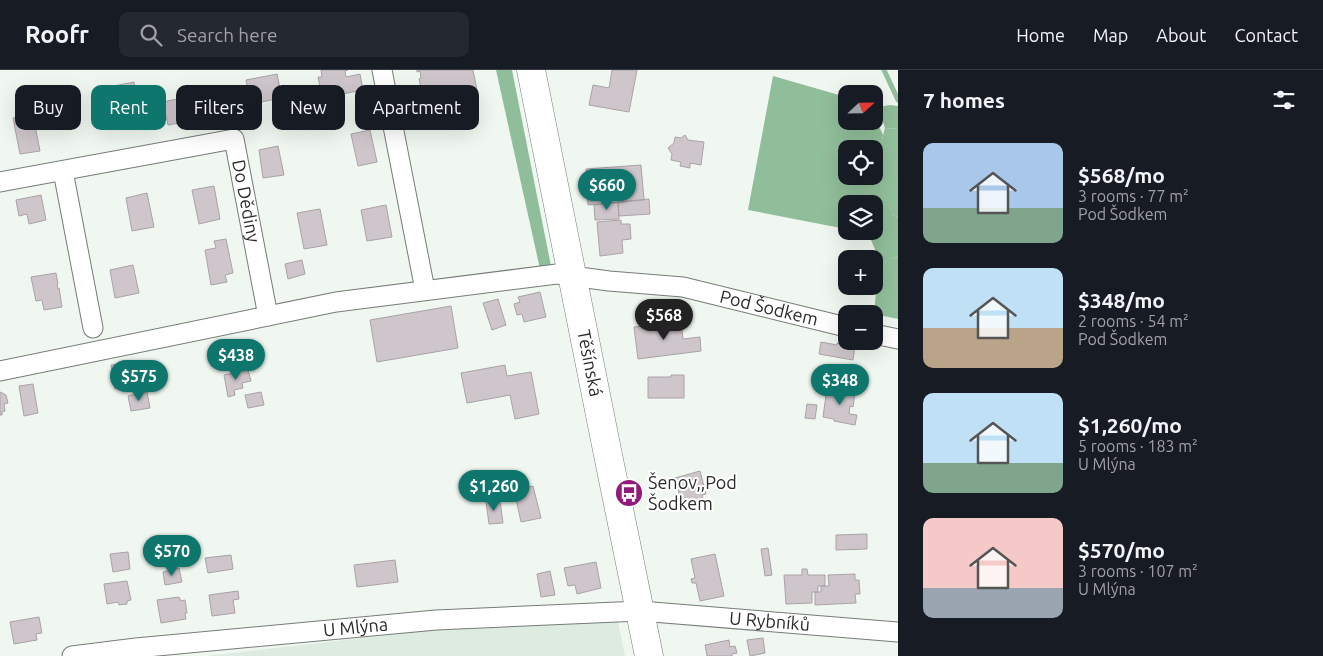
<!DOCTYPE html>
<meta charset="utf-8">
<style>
:root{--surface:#171b24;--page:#242831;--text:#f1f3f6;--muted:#9ea1a6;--line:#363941;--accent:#0f766e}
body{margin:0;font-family:Ubuntu,sans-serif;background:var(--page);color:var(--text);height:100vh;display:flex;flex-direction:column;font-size:19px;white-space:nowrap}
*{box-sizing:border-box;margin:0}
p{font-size:16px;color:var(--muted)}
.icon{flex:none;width:28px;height:28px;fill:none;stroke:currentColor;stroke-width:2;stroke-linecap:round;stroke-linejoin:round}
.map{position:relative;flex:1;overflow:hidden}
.panel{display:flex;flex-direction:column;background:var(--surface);width:425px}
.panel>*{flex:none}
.guide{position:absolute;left:15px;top:15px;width:475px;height:45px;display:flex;gap:10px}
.needle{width:32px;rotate:68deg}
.tools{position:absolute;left:838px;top:15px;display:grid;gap:10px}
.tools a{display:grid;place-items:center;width:45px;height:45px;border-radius:10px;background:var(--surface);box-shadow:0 5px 20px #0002;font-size:25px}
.price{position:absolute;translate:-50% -42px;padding:0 11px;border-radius:18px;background:var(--accent);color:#fff;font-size:16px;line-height:32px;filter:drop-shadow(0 1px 2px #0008)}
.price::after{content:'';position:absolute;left:50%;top:30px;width:15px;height:11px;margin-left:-8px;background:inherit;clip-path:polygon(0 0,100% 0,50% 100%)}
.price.on{background:#222;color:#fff}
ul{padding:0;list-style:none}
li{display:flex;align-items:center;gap:15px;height:125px;padding:0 25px}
li span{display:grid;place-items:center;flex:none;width:140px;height:100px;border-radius:10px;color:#555}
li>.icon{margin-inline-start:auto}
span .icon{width:60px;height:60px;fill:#fffc;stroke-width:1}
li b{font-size:21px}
h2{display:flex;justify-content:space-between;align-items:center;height:60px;padding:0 25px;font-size:21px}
.chip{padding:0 18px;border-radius:10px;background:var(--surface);box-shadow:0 5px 20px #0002;font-size:18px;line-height:45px}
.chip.on{background:var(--accent);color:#fff}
header{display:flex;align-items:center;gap:30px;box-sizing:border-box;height:70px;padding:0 25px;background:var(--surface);border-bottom:1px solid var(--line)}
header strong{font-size:24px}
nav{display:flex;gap:28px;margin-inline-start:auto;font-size:18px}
.search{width:350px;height:45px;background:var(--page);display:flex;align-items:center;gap:12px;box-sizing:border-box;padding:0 18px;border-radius:10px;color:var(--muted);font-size:19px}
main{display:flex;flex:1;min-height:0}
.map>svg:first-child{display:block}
</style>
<header>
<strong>Roofr</strong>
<div class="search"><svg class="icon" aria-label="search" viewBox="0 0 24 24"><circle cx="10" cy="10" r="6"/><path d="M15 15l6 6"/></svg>Search here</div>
<nav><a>Home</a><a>Map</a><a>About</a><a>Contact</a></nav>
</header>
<main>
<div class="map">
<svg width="898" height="586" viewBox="0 0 898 586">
<rect width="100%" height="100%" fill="#eff7f0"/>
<path fill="#ddebe0" d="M615,537L625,586H206L524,549Z"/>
<path fill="#91be9a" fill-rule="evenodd" d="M496,0H512L551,196L540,199Z
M773,6L846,27V51H874V45L883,65L879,94L892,145L898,147V186L891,189H879L868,163L860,161H874V134H846V159L748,140ZM846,79H874V106H846Z
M890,35L898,36V59L885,58L878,37Z"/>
<path fill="#93c09c" d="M885,58L898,59V147L892,145C889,139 884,131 882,124C877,108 880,74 885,58Z
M898,186V249L874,244L879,189H891Z"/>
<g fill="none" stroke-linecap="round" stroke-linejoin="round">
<path stroke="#93c09c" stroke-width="5" d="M884,0L898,30"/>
</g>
<path fill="#cec6cb" stroke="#aaa2a7" d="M321,0H348L345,1L346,7L360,4L363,20L322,28L318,7H322Z
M417,0H473L477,20L466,22V24L465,25L464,22L455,24V26L454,27L453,22L446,23L448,32L426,36V34H428L427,27L423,28L419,9L421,8L420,1L417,2Z
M612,0H637L629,42L589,35L593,15L609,18Z
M277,4L282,28L250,34L246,10Z
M134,12L138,36L103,43L98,19Z
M196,25L201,49L168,55L163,32Z
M33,45L40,81L20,84L13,48Z
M370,60L377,92L358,96L351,64Z
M685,65L688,70L704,72L701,95L690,93V98L680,96L681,92L671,90L672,84L668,78L674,73L675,67L681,68Z
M278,76L284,105L263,108L259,80Z
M641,95L644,130L588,135L586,99Z
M214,116L220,149L199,154L192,120Z
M147,123L154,157L132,161L126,128Z
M41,125L46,150L29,154L27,144L19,146L16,130Z
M649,129L650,144L619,146L618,132Z
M618,132L619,149L595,150L594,135Z
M386,135L392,167L367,171L361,140Z
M320,139L327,175L304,179L297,143Z
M621,150V154H630L631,169L622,170L623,183L600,186L597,152Z
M226,169L233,203L225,205L227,212L211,215L205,180L216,178L214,171Z
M302,190L305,204L288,209L285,194Z
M133,195L139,223L115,228L110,200Z
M56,203L58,214L57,215L58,219L59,218L62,237L44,240L42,230L36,231L31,207Z
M540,222L546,247L524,252L522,244L517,245L514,234L520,232L518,227Z
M498,229L506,255L492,260L483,233Z
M451,236L458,278L377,292L370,250Z
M681,252L683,269L700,267L701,281L638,289L634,257Z
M821,272L837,275V273L855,276L853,290L819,284Z
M131,292L135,316L115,319L111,295Z
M505,295L507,306L531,302L539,344L515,349L510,325L467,333L461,303Z
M248,300L251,311L242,313L243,318L234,320L235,325L228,327L224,305Z
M671,305H684V328H648V307H671Z
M33,314L38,343L24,346L19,316Z
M839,317L840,320L855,322L853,337L850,336L849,344L857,345L855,355L834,351V349L823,347L827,318L839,319Z
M0,322L6,325L8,333L4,334L5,341L2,342V345H0Z
M147,322L150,338L131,341L128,326Z
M261,322L264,335L248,338L245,325Z
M807,334L817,335L815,349L805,348Z
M700,401L706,424L702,425L703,430L685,433L684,429L681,430L675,408Z
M533,416L541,448L521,452L514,420Z
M500,431L503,453L489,454L486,432Z
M867,464V479L836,480V465Z
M768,478L772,505L765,506L761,479Z
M128,482L130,499L113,502L110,484Z
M715,484L724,526L700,531L696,513H692L691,509L695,508L691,489Z
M231,485L233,499L208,503L205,488Z
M395,490L398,512L357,517L354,495Z
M596,492L601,518L577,524L575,515L568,516L564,498Z
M179,498L182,512L165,515L163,502Z
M802,499H807L808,505H825V516H818V522H812V533L786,534L784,505H802Z
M550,501L555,525L541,527L537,504Z
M855,504V510H859L860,524H855L856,533L815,535V522H821V516H829L828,505Z
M127,511L131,530L127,531V534L119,535L118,532L107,534L104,514Z
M238,521L239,529L233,530L235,543L212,546L209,525Z
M179,527L181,531L185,530L187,543H185L186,549L161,553L157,530Z
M39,547L42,563L36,564L37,570L14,574L10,552Z
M763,568L765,583L750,586L747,570Z
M729,570L730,577L735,576L737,583L732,584V586H707L705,575Z"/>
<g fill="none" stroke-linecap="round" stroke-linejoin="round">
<defs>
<g id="minor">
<path d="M382,0L425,220"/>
<path d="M63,101L93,258"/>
<path id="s1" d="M0,112L234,69L268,246"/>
<path d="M874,264L898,269"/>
<path id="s2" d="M0,301L336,232L557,204L609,211L683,217L846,257"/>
<path id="s3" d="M72,586L136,578L436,550L640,541L898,562"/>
</g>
<g id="secondary">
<path id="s4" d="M531,0L607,380L649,586"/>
</g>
</defs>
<use href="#minor" stroke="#767c77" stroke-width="21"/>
<use href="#secondary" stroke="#767c77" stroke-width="29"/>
<use href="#minor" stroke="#fff" stroke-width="19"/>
<use href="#secondary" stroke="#fff" stroke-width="28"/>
</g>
<defs>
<symbol id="bus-disc" viewBox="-11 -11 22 22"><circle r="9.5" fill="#921b79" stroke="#fff"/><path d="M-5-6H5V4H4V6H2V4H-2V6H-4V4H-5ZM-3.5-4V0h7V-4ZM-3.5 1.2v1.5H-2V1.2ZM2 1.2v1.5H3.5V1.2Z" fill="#fff"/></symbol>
</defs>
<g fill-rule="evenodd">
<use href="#bus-disc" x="613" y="407" width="32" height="32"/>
</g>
<g text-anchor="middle" stroke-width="4" stroke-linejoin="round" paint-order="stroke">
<g font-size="18" fill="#292b29" stroke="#fff">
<text dy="6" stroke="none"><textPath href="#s1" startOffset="301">Do Dědiny</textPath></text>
<text dy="6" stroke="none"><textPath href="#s2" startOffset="781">Pod Šodkem</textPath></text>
<text dy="6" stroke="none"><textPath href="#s4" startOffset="299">Těšínská</textPath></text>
<text dy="6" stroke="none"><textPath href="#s3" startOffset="700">U Rybníků</textPath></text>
<text dy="6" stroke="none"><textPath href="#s3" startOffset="285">U Mlýna</textPath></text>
</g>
<g font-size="18" fill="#292b29" stroke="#fff" text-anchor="start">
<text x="648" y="419">Šenov,,Pod<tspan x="648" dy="21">Šodkem</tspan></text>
</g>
</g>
</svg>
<div class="tools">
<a><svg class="needle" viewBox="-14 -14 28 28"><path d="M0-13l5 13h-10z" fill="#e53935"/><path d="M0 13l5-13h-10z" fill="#9ea1a6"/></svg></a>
<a><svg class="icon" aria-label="locate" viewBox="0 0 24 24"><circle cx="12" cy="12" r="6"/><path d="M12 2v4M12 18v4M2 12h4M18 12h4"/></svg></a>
<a><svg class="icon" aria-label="layers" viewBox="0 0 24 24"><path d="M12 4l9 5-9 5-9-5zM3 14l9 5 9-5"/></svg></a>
<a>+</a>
<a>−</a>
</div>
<b class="price" style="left:607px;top:141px">$660</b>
<b class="price on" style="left:664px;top:271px">$568</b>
<b class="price" style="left:236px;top:311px">$438</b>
<b class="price" style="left:139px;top:332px">$575</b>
<b class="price" style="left:840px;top:336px">$348</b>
<b class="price" style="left:494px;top:442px">$1,260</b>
<b class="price" style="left:172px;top:507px">$570</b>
<div class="guide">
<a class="chip">Buy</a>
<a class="chip on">Rent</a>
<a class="chip">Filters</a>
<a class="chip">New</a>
<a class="chip">Apartment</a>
</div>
</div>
<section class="panel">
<h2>7 homes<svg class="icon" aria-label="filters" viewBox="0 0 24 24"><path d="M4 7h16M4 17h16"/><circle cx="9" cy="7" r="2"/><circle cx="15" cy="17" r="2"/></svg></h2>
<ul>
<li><span style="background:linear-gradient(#a9c7e8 65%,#7fa58c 0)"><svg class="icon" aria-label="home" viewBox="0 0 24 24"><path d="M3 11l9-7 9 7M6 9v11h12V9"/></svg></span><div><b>$568/mo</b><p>3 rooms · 77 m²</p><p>Pod Šodkem</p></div></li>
<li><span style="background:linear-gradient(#bfe0f5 60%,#b9a48a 0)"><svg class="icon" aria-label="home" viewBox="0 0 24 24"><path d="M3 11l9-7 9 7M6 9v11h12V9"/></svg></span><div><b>$348/mo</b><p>2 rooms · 54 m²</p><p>Pod Šodkem</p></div></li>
<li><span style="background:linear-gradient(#bfe0f5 70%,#7fa58c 0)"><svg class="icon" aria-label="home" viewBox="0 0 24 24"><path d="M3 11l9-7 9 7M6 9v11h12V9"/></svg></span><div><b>$1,260/mo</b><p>5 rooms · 183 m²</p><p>U Mlýna</p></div></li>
<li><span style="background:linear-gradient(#f6c9c9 70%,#9aa5b1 0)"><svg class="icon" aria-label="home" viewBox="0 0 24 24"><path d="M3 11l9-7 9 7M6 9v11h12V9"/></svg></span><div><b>$570/mo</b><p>3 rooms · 107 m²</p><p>U Mlýna</p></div></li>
</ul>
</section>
</main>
